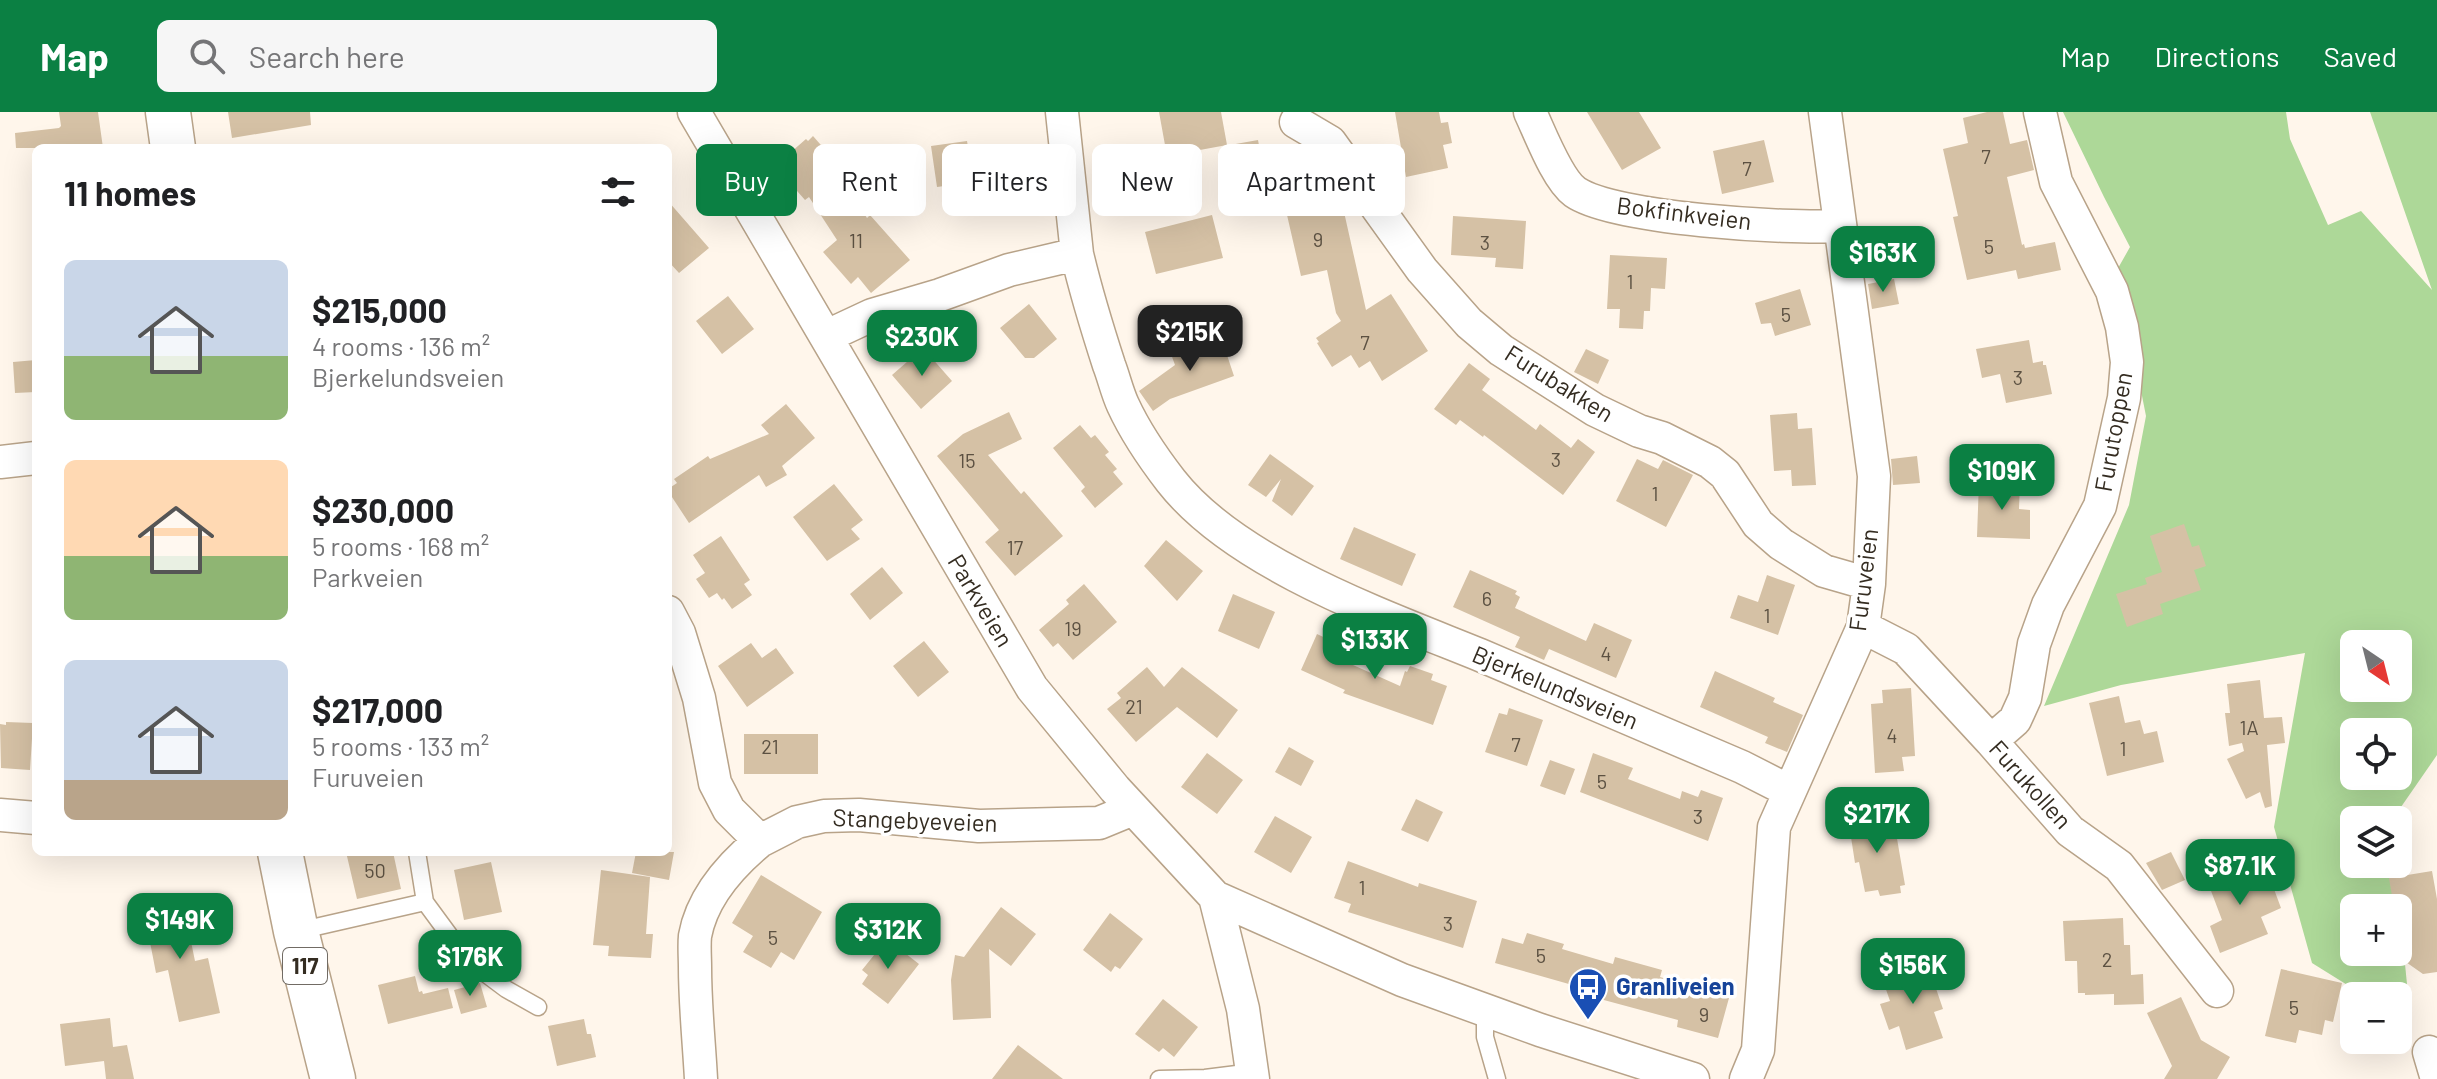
<!DOCTYPE html>
<meta charset="utf-8">
<style>
:root{--surface:#fff;--page:#f6f6f6;--text:#202124;--muted:#757577;--accent:#0b8043}
body{margin:0;font-family:Barlow,sans-serif;background:var(--page);color:var(--text);height:100vh;display:flex;flex-direction:column;font-size:30px;white-space:nowrap}
*{box-sizing:border-box;margin:0}
p{font-size:26px;color:var(--muted)}
.icon{flex:none;width:44px;height:44px;fill:none;stroke:currentColor;stroke-width:2;stroke-linecap:round;stroke-linejoin:round}
.map{position:relative;flex:1;overflow:hidden}
.drawer{position:absolute;left:32px;top:32px;width:640px;height:712px;display:flex;flex-direction:column;background:var(--surface);border-radius:12px;box-shadow:0 8px 32px #0002}
.drawer>*{flex:none}
.banner{position:absolute;left:696px;top:32px;width:760px;height:72px;display:flex;gap:16px}
.needle{width:52px;rotate:145deg}
.tools{position:absolute;left:2340px;top:518px;display:grid;gap:16px}
.tools a{display:grid;place-items:center;width:72px;height:72px;border-radius:12px;background:var(--surface);box-shadow:0 8px 32px #0002;font-size:40px}
.price{position:absolute;translate:-50% -68px;padding:0 18px;border-radius:16px;background:var(--accent);color:#fff;font-size:26px;line-height:52px;filter:drop-shadow(0 2px 4px #0008)}
.price::after{content:'';position:absolute;left:50%;top:48px;width:24px;height:18px;margin-left:-12px;background:inherit;clip-path:polygon(0 0,100% 0,50% 100%)}
.price.current{background:#222;color:#fff}
ul{padding:0;list-style:none}
li{display:flex;align-items:center;gap:24px;height:200px;padding:0 32px}
li span{display:grid;place-items:center;flex:none;width:224px;height:160px;border-radius:12px;color:#555}
li>.icon{margin-inline-start:auto}
span .icon{width:96px;height:96px;fill:#fffc;stroke-width:1}
li b{font-size:34px}
h2{display:flex;justify-content:space-between;align-items:center;height:96px;padding:0 32px;font-size:34px}
.pill{padding:0 28px;border-radius:12px;background:var(--surface);box-shadow:0 8px 32px #0002;font-size:28px;line-height:72px}
.pill.current{background:var(--accent);color:#fff}
header{display:flex;align-items:center;gap:48px;box-sizing:border-box;height:112px;padding:0 40px;background:var(--accent);color:#fff}
header strong{font-size:38px}
nav{display:flex;gap:44px;margin-inline-start:auto;font-size:28px}
.search{width:560px;height:72px;background:var(--page);display:flex;align-items:center;gap:20px;box-sizing:border-box;padding:0 28px;border-radius:12px;color:var(--muted);font-size:30px}
.map>svg:first-child{display:block}
</style>
<header>
<strong>Map</strong>
<div class="search"><svg class="icon" aria-label="search" viewBox="0 0 24 24"><circle cx="10" cy="10" r="6"/><path d="M15 15l6 6"/></svg>Search here</div>
<nav><a>Map</a><a>Directions</a><a>Saved</a></nav>
</header>
<div class="map">
<svg width="2437" height="967" viewBox="0 0 2437 967">
<rect width="100%" height="100%" fill="#fff6eb"/>
<path fill="#add898" fill-rule="evenodd" d="M2063,0H2286L2290,27L2328,113L2361,99L2432,178L2370,0H2437V643L2392,708H2354V752H2395L2411,912L2398,905V884H2365L2312,851L2274,715L2305,541L2121,573L2044,594L2129,393L2146,304L2117,158L2130,135L2104,85ZM2354,532H2398V576H2354ZM2354,620H2398V664H2354ZM2354,796H2398V840H2354Z"/>
<path fill="#d5c1a5" d="M59,0H98L103,36H16L15,21L59,16L61,14Z
M228,0H310L311,13L232,26Z
M1159,0H1221L1227,33L1167,44Z
M1395,0H1439L1441,11L1448,10L1452,31L1443,33L1448,56L1406,65Z
M1587,0H1639L1661,36L1622,58Z
M1987,0H2003L2010,32L2027,28L2034,58L2007,65L2022,133L2024,132L2025,136L2055,130L2061,158L2018,167L2016,158L1967,168L1953,105L1958,104L1943,37L1968,31L1963,6Z
M813,24L841,56L837,60L867,106L870,103L910,148L871,181L858,165L851,172L823,140L837,128L809,85L805,88L775,54L806,27L808,29Z
M1258,28L1263,55L1233,60L1230,33Z
M1764,28L1774,70L1722,82L1713,39Z
M967,29L974,70L937,75L931,34Z
M1300,88L1342,91L1366,198L1391,182L1428,239L1382,269L1370,249L1359,256L1351,243L1332,255L1317,231L1319,230L1316,226L1341,209L1336,201L1327,158L1301,164L1287,103L1302,100Z
M668,89L709,136L679,161L668,149Z
M1212,103L1223,146L1156,162L1145,120Z
M1453,104L1526,109L1523,157L1495,155L1496,146L1451,143Z
M1610,143L1667,146L1665,177L1651,176L1650,199H1644L1643,217L1619,216L1620,197H1607Z
M1894,167L1899,192L1872,197L1868,172Z
M1800,177L1811,213L1775,224L1771,211L1761,212L1755,191Z
M728,184L754,217L722,242L696,209Z
M1029,192L1057,227L1034,246H1025L1000,216Z
M1221,225L1234,264L1170,287L1153,299L1139,279L1175,253L1171,242Z
M2029,228L2033,251L2043,249V253H2046L2052,282L2006,291L2000,262L1982,266L1976,237Z
M923,236L952,269L921,297L892,263Z
M1586,237L1609,248L1598,272L1574,260Z
M36,248V280L15,281L13,250Z
M1469,251L1490,267L1482,278L1536,318L1540,312L1571,336L1578,327L1595,340L1563,383L1484,323L1483,325L1460,308L1456,313L1434,297Z
M786,292L815,326L782,354L787,363L766,375L759,363L689,411L668,379V377L677,371L674,367L708,344L710,347L769,322L761,313Z
M1009,300L1022,327L988,343L1021,382L1024,379L1063,424L1015,464L985,430L999,418L937,344L963,322Z
M1797,301L1798,317L1812,316L1816,373L1792,374L1791,358L1774,359L1770,303Z
M1080,313L1091,326L1095,323L1109,340L1105,343L1117,357L1113,360L1123,372L1095,396L1081,379L1085,375L1053,336Z
M1270,342L1314,374L1292,404L1272,389L1281,367L1266,385L1248,373Z
M1917,344L1920,371L1893,373L1891,347Z
M1637,347L1658,357L1663,348L1693,363L1666,415L1616,389Z
M1979,369L2020,370L2019,397L2030,398V427L1977,425Z
M834,372L863,408L851,417L860,427L827,449L793,405Z
M2184,412L2192,435L2199,433L2206,454L2194,458L2201,478L2160,492L2163,502L2127,515L2116,482L2147,472L2145,466L2162,460L2150,424Z
M1354,415L1416,442L1402,474L1340,447Z
M721,424L750,468L744,472L752,483L732,497L724,486L722,488L717,481L709,486L696,467L705,461L693,443Z
M1166,428L1203,459L1177,489L1144,454Z
M882,455L903,481L870,508L850,482Z
M1470,458L1517,479L1515,482L1520,485L1515,496L1586,529L1594,511L1632,528L1616,566L1549,537L1544,548L1515,535L1520,525L1453,495Z
M1767,463L1795,473L1778,523L1730,506L1738,483L1758,490Z
M1084,472L1117,510L1073,548L1058,531L1053,535L1039,518L1069,492L1066,488Z
M1233,482L1275,500L1259,537L1218,519Z
M1317,522L1336,531L1339,525L1361,535L1353,553L1400,574L1405,559L1407,560L1410,554L1433,562L1431,568L1447,574L1433,613L1343,581L1345,578L1301,558Z
M924,529L949,560L918,585L893,554Z
M751,531L762,546L776,536L794,561L747,595L718,554Z
M1147,555L1164,575L1182,555L1238,598L1217,626L1177,595L1136,630L1107,597L1121,586L1117,581Z
M1715,559L1775,586L1773,590L1803,603L1787,640L1765,631L1768,625L1700,595Z
M2260,568L2264,606L2282,605L2285,631L2267,633L2272,694L2265,696L2260,680L2246,687L2227,647L2244,639L2242,631L2229,634L2225,601H2230L2227,572Z
M1911,576L1915,644L1902,645L1904,659L1875,661L1871,592L1883,591L1882,578Z
M2119,584L2125,611L2140,608L2144,622L2157,619L2164,650L2107,664L2089,591Z
M1509,596L1543,608L1527,654L1485,640L1499,601L1507,603Z
M6,610L33,611L30,658L1,656L0,612L6,613Z
M744,622H818V662H744Z
M1289,635L1314,649L1301,674L1275,660Z
M1207,641L1243,668L1217,702L1181,675Z
M1593,641L1633,656L1628,667L1680,687L1682,679L1698,685L1701,678L1723,686L1708,729L1580,680Z
M1550,648L1575,657L1565,683L1540,674Z
M1416,687L1443,700L1428,730L1401,718Z
M1877,701L1880,717L1895,715L1905,773L1900,774L1901,781L1880,784L1878,778L1865,780L1859,750L1855,751L1848,706Z
M1275,704L1312,725L1291,761L1254,740Z
M346,740H393L401,777L357,787Z
M636,740H674L669,768L632,761Z
M2171,740L2185,768L2162,778L2146,751Z
M1348,749L1418,775L1419,771L1477,789L1463,836L1348,800L1351,792L1334,786Z
M2241,749L2252,777L2271,769L2281,796L2261,805L2268,822L2220,841L2210,814L2222,808L2205,763Z
M491,750L502,800L464,808L454,758Z
M601,758L650,765L646,822H653L651,846L608,844L609,834L593,833Z
M2432,759L2437,787V860L2423,862L2403,848L2398,818V796H2394L2389,766Z
M761,763L822,800L794,848L781,840L771,856L743,840L753,824L732,811Z
M182,786L195,849L208,846L220,901L179,910L168,858L156,861L143,794Z
M1001,795L1036,822L1011,854L989,837L991,906L953,908L951,868L955,843L964,845Z
M1110,801L1143,827L1120,857L1115,854L1111,860L1083,838Z
M2123,806L2124,833H2130L2131,863L2143,862L2144,892L2114,893V882L2085,883V881H2078L2077,849H2065L2063,809Z
M1527,821L1564,832L1562,837L1613,852L1615,845L1662,858L1660,865L1729,886L1718,926L1677,915L1678,908L1589,884L1590,878L1495,851L1502,826L1523,832Z
M887,827L919,852L888,892L862,872L868,863L862,858Z
M1928,853L1943,897L1934,900L1943,926L1906,938L1899,914L1889,918L1880,892L1890,889L1882,866Z
M2281,857L2342,871L2333,910L2325,908L2322,923L2299,918L2296,931L2265,924Z
M415,864L419,880L422,879L423,882L448,876L453,896L388,912L378,873Z
M480,871L487,895L461,902L454,878Z
M2181,885L2201,928L2230,945L2217,967H2164L2172,954L2147,901Z
M1163,887L1198,915L1174,945L1163,936L1159,940L1135,922Z
M110,906L113,935L127,933L134,967H106L104,949L65,954L60,912Z
M584,907L587,922H591L596,945L557,954L548,914Z
M1018,933L1063,967H992Z"/>
<g fill="none" stroke-linecap="round" stroke-linejoin="round">
<defs>
<path id="lane" d="M417,740L425,790L450,824L474,853L506,877L538,895
M298,819L425,790
M1485,898V925L1497,967
M1159,967L1205,966L1253,960"/>
<path id="street" d="M694,0L1032,576L1115,677L1215,785L1243,897L1253,967
M1062,0L1077,142
M1530,0C1540,21 1557,67 1575,80C1614,107 1788,117 1840,114
M1296,10L1330,30L1422,158L1469,211L1501,238L1595,298L1639,319L1662,326L1710,350L1725,362L1758,412L1781,432L1824,459L1869,472
M827,224L872,203L940,183L1009,158L1077,142C1086,180 1097,216 1109,253C1114,266 1117,280 1123,293C1135,319 1154,347 1171,369C1236,452 1384,504 1480,543C1567,580 1654,618 1742,655L1789,679
M0,350L36,346
M668,500L679,521L699,586L715,671L729,698L760,729L797,710L824,704L859,703L979,714L1099,711L1133,697
M1863,515L1906,537L1991,629L2070,719L2119,754L2217,879
M1991,629L2015,608L2025,586L2034,532L2048,493L2100,394L2124,286L2127,250L2122,215L2112,179L2056,70L2040,0
M0,703L36,706
M1215,785L1402,868L1540,918L1693,967
M2429,940L2437,967
M701,967C699,930 695,893 695,855C695,846 694,834 695,824C702,785 731,753 760,729
M1746,967L1758,938L1774,715L1863,515L1869,472L1874,364L1825,0"/>
<path id="primary" d="M168,0L173,36
M280,740L296,819L333,967"/>
</defs>
<use href="#lane" stroke="#b8a389" stroke-width="19"/>
<use href="#street" stroke="#b8a389" stroke-width="35"/>
<use href="#primary" stroke="#b8a389" stroke-width="47"/>
<use href="#lane" stroke="#fff" stroke-width="16"/>
<use href="#street" stroke="#fff" stroke-width="32"/>
<use href="#primary" stroke="#fff" stroke-width="44"/>
</g>
<defs>
<symbol id="bus-pin" viewBox="-11 -11 22 30"><path d="M0 17L-7.5 6A9.5 9.5 0 1 1 7.5 6Z" fill="#1a4fb4" stroke="#fff"/><path d="M-5-6H5V4H4V6H2V4H-2V6H-4V4H-5ZM-3.5-4V0h7V-4ZM-3.5 1.2v1.5H-2V1.2ZM2 1.2v1.5H3.5V1.2Z" fill="#fff"/></symbol>
</defs>
<g fill-rule="evenodd">
<use href="#bus-pin" x="1566" y="853" width="44" height="60"/>
</g>
<g text-anchor="middle" stroke-width="7" stroke-linejoin="round" paint-order="stroke">
<g font-size="20" fill="#5c5142">
<text x="1986" y="52">7</text>
<text x="1747" y="64">7</text>
<text x="1318" y="135">9</text>
<text x="856" y="136">11</text>
<text x="1485" y="138">3</text>
<text x="1989" y="142">5</text>
<text x="1630" y="177">1</text>
<text x="1786" y="210">5</text>
<text x="1365" y="238">7</text>
<text x="2018" y="273">3</text>
<text x="1556" y="355">3</text>
<text x="967" y="356">15</text>
<text x="1655" y="389">1</text>
<text x="1015" y="443">17</text>
<text x="1487" y="494">6</text>
<text x="1767" y="511">1</text>
<text x="1073" y="524">19</text>
<text x="1606" y="549">4</text>
<text x="1134" y="602">21</text>
<text x="2249" y="623">1A</text>
<text x="1892" y="631">4</text>
<text x="1516" y="640">7</text>
<text x="770" y="642">21</text>
<text x="2123" y="644">1</text>
<text x="1602" y="677">5</text>
<text x="1698" y="712">3</text>
<text x="375" y="766">50</text>
<text x="1362" y="783">1</text>
<text x="1448" y="819">3</text>
<text x="773" y="833">5</text>
<text x="1541" y="851">5</text>
<text x="2107" y="855">2</text>
<text x="2294" y="903">5</text>
<text x="1704" y="910">9</text>
</g>
<rect fill="#fff" stroke="#716b64" stroke-width="2" x="283" y="836" width="44" height="36" rx="6"/>
<g font-size="22" font-weight="bold" fill="#342c21">
<text x="305" y="862">117</text>
</g>
<g font-size="24" fill="#342c21" stroke="#fff">
<text transform="translate(1684 102) rotate(7)" y="8">Bokfinkveien</text>
<text transform="translate(1559 272) rotate(32)" y="8">Furubakken</text>
<text transform="translate(2114 320) rotate(-80)" y="8">Furutoppen</text>
<text transform="translate(1864 468) rotate(-83)" y="8">Furuveien</text>
<text transform="translate(980 489) rotate(59)" y="8">Parkveien</text>
<text transform="translate(1555 576) rotate(23)" y="8">Bjerkelundsveien</text>
<text transform="translate(2030 673) rotate(48)" y="8">Furukollen</text>
<text transform="translate(915 709) rotate(2)" y="8">Stangebyeveien</text>
</g>
<g font-size="24" font-weight="bold" fill="#164399" stroke="#fff" text-anchor="start">
<text x="1616" y="883">Granliveien</text>
</g>
</g>
</svg>
<div class="tools">
<a><svg class="needle" viewBox="-14 -14 28 28"><path d="M0-13l5 13h-10z" fill="#e53935"/><path d="M0 13l5-13h-10z" fill="#757577"/></svg></a>
<a><svg class="icon" aria-label="locate" viewBox="0 0 24 24"><circle cx="12" cy="12" r="6"/><path d="M12 2v4M12 18v4M2 12h4M18 12h4"/></svg></a>
<a><svg class="icon" aria-label="layers" viewBox="0 0 24 24"><path d="M12 4l9 5-9 5-9-5zM3 14l9 5 9-5"/></svg></a>
<a>+</a>
<a>−</a>
</div>
<b class="price" style="left:1883px;top:182px">$163K</b>
<b class="price current" style="left:1190px;top:261px">$215K</b>
<b class="price" style="left:922px;top:266px">$230K</b>
<b class="price" style="left:2002px;top:400px">$109K</b>
<b class="price" style="left:1375px;top:569px">$133K</b>
<b class="price" style="left:1877px;top:743px">$217K</b>
<b class="price" style="left:2240px;top:795px">$87.1K</b>
<b class="price" style="left:180px;top:849px">$149K</b>
<b class="price" style="left:888px;top:859px">$312K</b>
<b class="price" style="left:470px;top:886px">$176K</b>
<b class="price" style="left:1913px;top:894px">$156K</b>
<div class="banner">
<a class="pill current">Buy</a>
<a class="pill">Rent</a>
<a class="pill">Filters</a>
<a class="pill">New</a>
<a class="pill">Apartment</a>
</div>
<section class="drawer">
<h2>11 homes<svg class="icon" aria-label="filters" viewBox="0 0 24 24"><path d="M4 7h16M4 17h16"/><circle cx="9" cy="7" r="2"/><circle cx="15" cy="17" r="2"/></svg></h2>
<ul>
<li><span style="background:linear-gradient(#c9d6e8 60%,#8fb573 0)"><svg class="icon" aria-label="home" viewBox="0 0 24 24"><path d="M3 11l9-7 9 7M6 9v11h12V9"/></svg></span><div><b>$215,000</b><p>4 rooms · 136 m²</p><p>Bjerkelundsveien</p></div></li>
<li><span style="background:linear-gradient(#ffd9b3 60%,#8fb573 0)"><svg class="icon" aria-label="home" viewBox="0 0 24 24"><path d="M3 11l9-7 9 7M6 9v11h12V9"/></svg></span><div><b>$230,000</b><p>5 rooms · 168 m²</p><p>Parkveien</p></div></li>
<li><span style="background:linear-gradient(#c9d6e8 75%,#b9a48a 0)"><svg class="icon" aria-label="home" viewBox="0 0 24 24"><path d="M3 11l9-7 9 7M6 9v11h12V9"/></svg></span><div><b>$217,000</b><p>5 rooms · 133 m²</p><p>Furuveien</p></div></li>
</ul>
</section>
</div>
